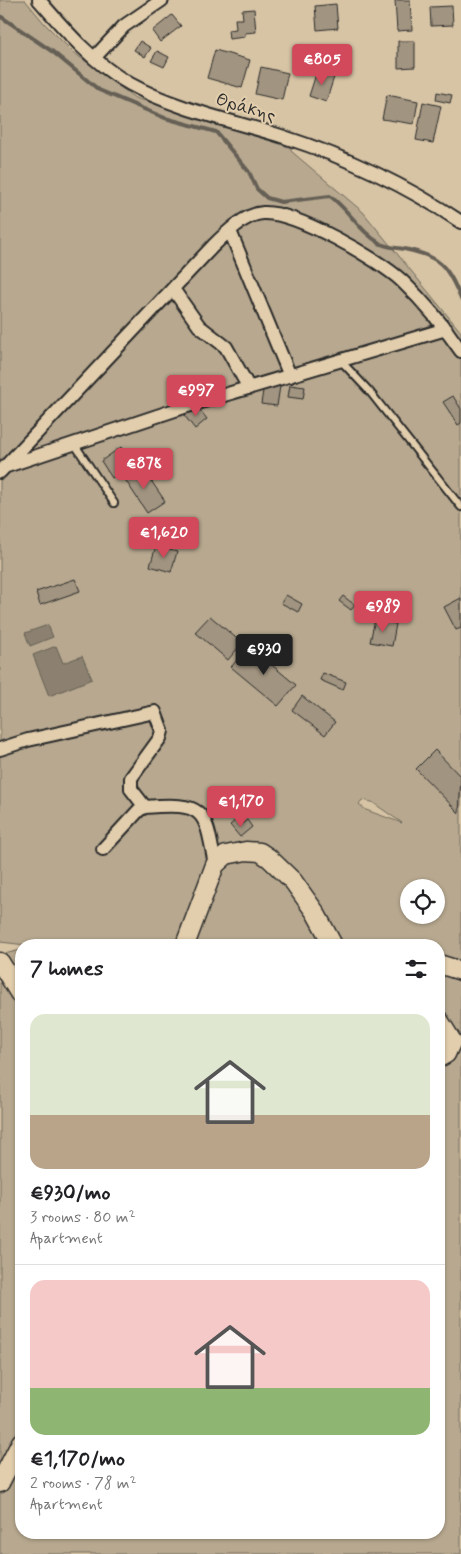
<!DOCTYPE html>
<meta charset="utf-8">
<style>
:root{--surface:#fff;--page:#f2f2f2;--text:#202124;--muted:#757577;--line:#e0e0e0;--accent:#d1495b}
body{margin:0;font-family:Mynerve,sans-serif;background:var(--page);color:var(--text);height:100vh;display:flex;flex-direction:column;font-size:19px;white-space:nowrap}
*{box-sizing:border-box;margin:0}
p{font-size:16px;color:var(--muted)}
.icon{flex:none;width:28px;height:28px;fill:none;stroke:currentColor;stroke-width:2;stroke-linecap:round;stroke-linejoin:round}
.map{position:relative;flex:1;overflow:hidden}
.panel{position:absolute;left:15px;top:939px;width:430px;height:600px;display:flex;flex-direction:column;background:var(--surface);border-radius:20px;box-shadow:0 1px 4px #0004}
.panel>*{flex:none}
.controls{position:absolute;left:400px;top:879px;display:grid;gap:10px}
.controls a{display:grid;place-items:center;width:45px;height:45px;border-radius:50%;background:var(--surface);box-shadow:0 1px 4px #0004;font-size:25px}
.price{position:absolute;translate:-50% -42px;padding:0 11px;border-radius:5px;background:var(--accent);color:#fff;font-size:16px;line-height:32px;filter:drop-shadow(0 1px 2px #0008)}
.price::after{content:'';position:absolute;left:50%;top:30px;width:15px;height:11px;margin-left:-8px;background:inherit;clip-path:polygon(0 0,100% 0,50% 100%)}
.price.selected{background:#222;color:#fff}
ul{padding:0;list-style:none}
li{display:grid;align-content:center;gap:10px;height:265px;padding:0 15px}
li+li{border-top:1px solid var(--line)}
li span{display:grid;place-items:center;height:155px;border-radius:15px;color:#555}
li>.icon{margin-inline-start:auto}
span .icon{width:90px;height:90px;fill:#fffc;stroke-width:1}
li b{font-size:21px}
h2{display:flex;justify-content:space-between;align-items:center;height:60px;padding:0 15px;font-size:21px}
.map>svg:first-child{display:block}
</style>
<div class="map">
<svg width="461" height="1554" viewBox="0 0 461 1554">
<rect width="100%" height="100%" fill="#d7c4a5"/>
<filter id="ink" filterUnits="userSpaceOnUse"><feTurbulence type="fractalNoise" baseFrequency=".02" numOctaves="2"/><feDisplacementMap in="SourceGraphic" scale="10" xChannelSelector="R" yChannelSelector="G"/><feConvolveMatrix kernelMatrix="1 2 1 2 8 2 1 2 1" color-interpolation-filters="sRGB"/></filter>
<g filter="url(#ink)">
<path fill="#b7a88f" stroke="#716a5d" fill-rule="evenodd" d="M0,0H25L44,23L73,52L135,98L226,124L291,148V151L363,212L461,332V1554H0V955L21,950V1532H439V945H26L0,942ZM362,800L372,802L402,823L366,810L359,804ZM409,888H436V915H409Z"/>
<path fill="#8c816f" stroke="#655f54" d="M48,625L53,637L30,646L25,633Z
M56,646L63,663L82,656L92,679L49,696L33,655Z"/>
<g fill="none" stroke-linecap="round" stroke-linejoin="round">
<path stroke="#655f54" stroke-width="4" d="M0,16L53,52L99,90L165,118L216,132L249,172L257,189L267,198L281,202L330,196C349,210 360,232 381,244C387,247 397,248 404,249C440,256 447,265 461,299"/>
</g>
<path fill="#a19480" stroke="#2b2b2b" d="M395,0H410L412,30L397,31Z
M336,4L338,28L317,30L315,6Z
M452,6L453,25L431,26L430,7Z
M254,9L256,32L245,33V37L229,39L228,30L236,29L235,19H243L242,10Z
M172,15L181,26L160,42L152,31Z
M140,41L151,48L145,57L134,50Z
M398,41H415V67L398,68Z
M215,50L250,60L242,88L207,78Z
M157,51L169,57L164,67L151,61Z
M261,67L288,73L282,100L255,94Z
M317,71L334,77L326,102L309,96Z
M437,92L452,95L450,103L436,100Z
M387,95L418,101L414,124L382,119Z
M423,102L441,106L433,143L416,140Z
M264,384L280,386L277,406L261,404Z
M290,385L305,387L303,399L288,397Z
M453,396L461,409V423L458,425L443,402Z
M196,405L207,419L195,429L184,415Z
M121,447L133,464L112,478L101,461Z
M141,466L165,501L147,513L124,478Z
M156,546L177,552L171,572L150,566Z
M75,579L80,591L40,605L36,592Z
M286,595L302,604L298,612L281,603Z
M343,596L355,605L351,610L339,601Z
M461,598V628L456,630L444,607Z
M210,616L242,643L228,660L195,632Z
M375,619L396,624L392,646L370,642Z
M249,646L296,685L278,706L231,667Z
M323,673L346,682L343,690L320,680Z
M302,696L335,722L325,735L292,710Z
M435,750L461,777L459,813L416,769Z
M236,820L240,825L247,820L252,827L240,837L230,825Z"/>
<g fill="none" stroke-linecap="round" stroke-linejoin="round">
<defs>
<path id="lane" d="M341,361L370,392L461,507
M73,442L114,503"/>
<path id="street" d="M39,0C65,30 95,65 130,84C177,110 234,121 284,137C346,157 407,186 461,222
M95,57L124,26L162,0
M230,231L290,376
M173,289L199,326L226,347L249,388
M7,466L184,407L446,329
M0,472L213,246C225,234 245,214 263,213C295,211 378,259 402,281C424,302 444,326 461,351
M0,749L28,740L155,712L162,731L160,738L131,778V789L145,807C206,802 205,810 215,865
M103,849L139,810L145,807"/>
<path id="secondary" d="M185,945L215,865L226,855L246,851L260,852L269,858L293,881L315,912L333,945
M0,962L21,996
M439,964L461,971
M439,1020L452,1041L446,1054L439,1058
M0,1483L21,1442"/>
</defs>
<use href="#lane" stroke="#2b2b2b" stroke-width="10"/>
<use href="#street" stroke="#2b2b2b" stroke-width="16"/>
<use href="#secondary" stroke="#2b2b2b" stroke-width="21"/>
<use href="#lane" stroke="#e2cead" stroke-width="6"/>
<use href="#street" stroke="#e2cead" stroke-width="12"/>
<use href="#secondary" stroke="#e2cead" stroke-width="18"/>
</g>
</g>
<g text-anchor="middle" stroke-width="4" stroke-linejoin="round" paint-order="stroke">
<g font-size="18" fill="#2b2b2b" stroke="#e2cead">
<text transform="translate(246 107) rotate(17)" y="6">Θράκης</text>
</g>
</g>
</svg>
<div class="controls">
<a><svg class="icon" aria-label="locate" viewBox="0 0 24 24"><circle cx="12" cy="12" r="6"/><path d="M12 2v4M12 18v4M2 12h4M18 12h4"/></svg></a>
</div>
<b class="price" style="left:322px;top:86px">€805</b>
<b class="price" style="left:196px;top:417px">€997</b>
<b class="price" style="left:144px;top:490px">€878</b>
<b class="price" style="left:164px;top:559px">€1,620</b>
<b class="price" style="left:383px;top:633px">€989</b>
<b class="price selected" style="left:264px;top:676px">€930</b>
<b class="price" style="left:241px;top:828px">€1,170</b>
<section class="panel">
<h2>7 homes<svg class="icon" aria-label="filters" viewBox="0 0 24 24"><path d="M4 7h16M4 17h16"/><circle cx="9" cy="7" r="2"/><circle cx="15" cy="17" r="2"/></svg></h2>
<ul>
<li><span style="background:linear-gradient(#dfe7d0 65%,#b9a48a 0)"><svg class="icon" aria-label="home" viewBox="0 0 24 24"><path d="M3 11l9-7 9 7M6 9v11h12V9"/></svg></span><div><b>€930/mo</b><p>3 rooms · 80 m²</p><p>Apartment</p></div></li>
<li><span style="background:linear-gradient(#f6c9c9 70%,#8fb573 0)"><svg class="icon" aria-label="home" viewBox="0 0 24 24"><path d="M3 11l9-7 9 7M6 9v11h12V9"/></svg></span><div><b>€1,170/mo</b><p>2 rooms · 78 m²</p><p>Apartment</p></div></li>
</ul>
</section>
</div>
